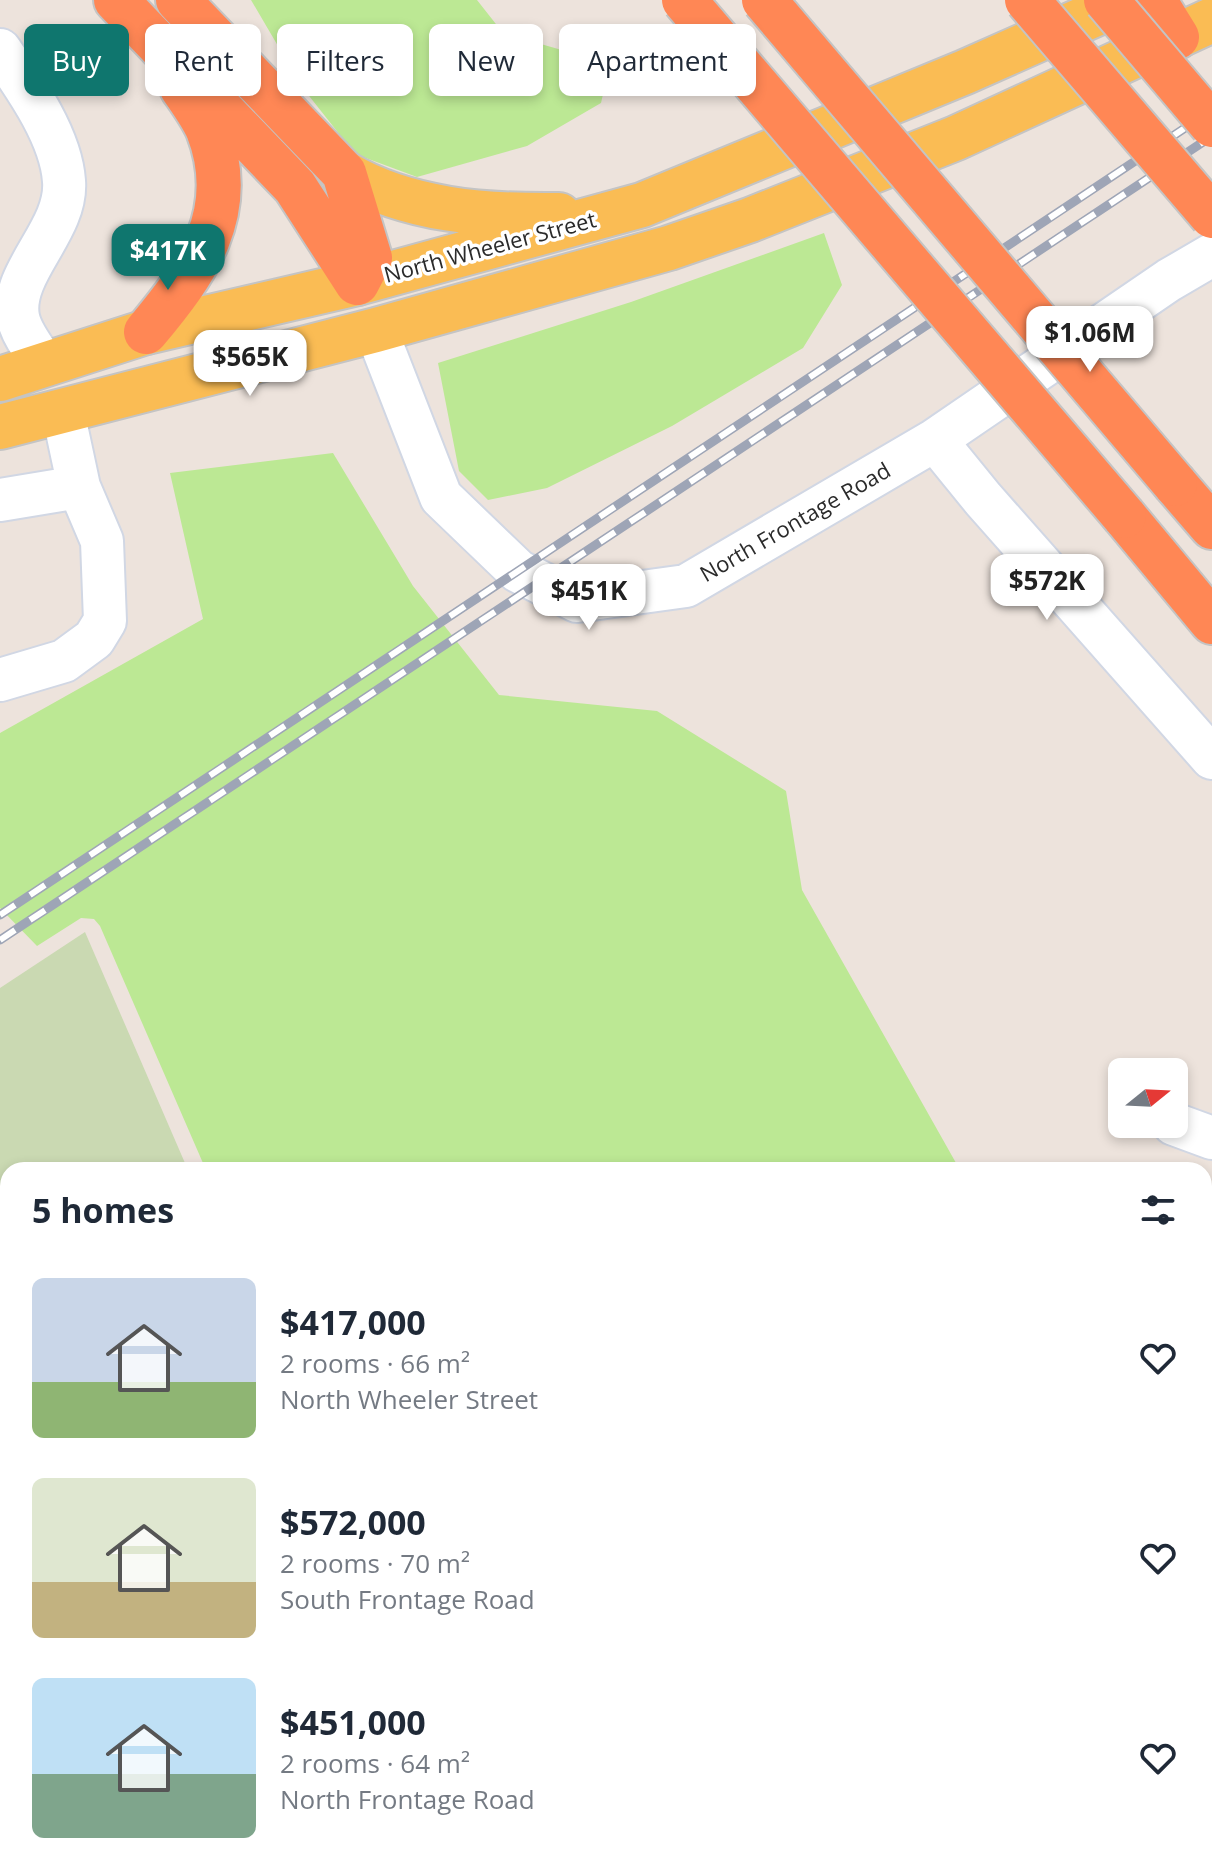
<!DOCTYPE html>
<meta charset="utf-8">
<style>
:root{--surface:#fff;--page:#f6f6f7;--text:#1f2937;--muted:#747a83;--accent:#0f766e}
body{margin:0;font-family:"Open Sans",sans-serif;background:var(--page);color:var(--text);height:100vh;display:flex;flex-direction:column;font-size:30px;white-space:nowrap}
*{box-sizing:border-box;margin:0}
p{font-size:26px;color:var(--muted)}
.icon{flex:none;width:44px;height:44px;fill:none;stroke:currentColor;stroke-width:2;stroke-linecap:round;stroke-linejoin:round}
.map{position:relative;flex:1;overflow:hidden}
.drawer{position:absolute;left:0px;top:1162px;width:1212px;height:712px;display:flex;flex-direction:column;background:var(--surface);border-radius:24px 24px 0 0;box-shadow:0 4px 12px #0003}
.drawer>*{flex:none}
.top-card{position:absolute;left:24px;top:24px;width:800px;height:72px;display:flex;gap:16px}
.needle{width:52px;rotate:72deg}
.buttons{position:absolute;left:1108px;top:1058px;display:grid;gap:16px}
.buttons a{display:grid;place-items:center;width:80px;height:80px;border-radius:12px;background:var(--surface);box-shadow:0 4px 12px #0003;font-size:40px}
.price{position:absolute;translate:-50% -68px;padding:0 18px;border-radius:16px;background:#fff;color:#222;font-size:26px;line-height:52px;filter:drop-shadow(0 2px 4px #0008)}
.price::after{content:'';position:absolute;left:50%;top:48px;width:24px;height:18px;margin-left:-12px;background:inherit;clip-path:polygon(0 0,100% 0,50% 100%)}
.price.current{background:var(--accent);color:#fff}
ul{padding:0;list-style:none}
li{display:flex;align-items:center;gap:24px;height:200px;padding:0 32px}
li span{display:grid;place-items:center;flex:none;width:224px;height:160px;border-radius:12px;color:#555}
li>.icon{margin-inline-start:auto}
span .icon{width:96px;height:96px;fill:#fffc;stroke-width:1}
li b{font-size:34px}
h2{display:flex;justify-content:space-between;align-items:center;height:96px;padding:0 32px;font-size:34px}
.pill{padding:0 28px;border-radius:12px;background:var(--surface);box-shadow:0 4px 12px #0003;font-size:28px;line-height:72px}
.pill.current{background:var(--accent);color:#fff}
.map>svg:first-child{display:block}
</style>
<div class="map">
<svg width="1212" height="1874" viewBox="0 0 1212 1874">
<rect width="100%" height="100%" fill="#ede3dc"/>
<path fill="#bce894" d="M251,0H477L503,33L610,64L601,103L527,146L417,177L355,154L302,87Z
M824,233L842,285L803,348L672,426L547,488L488,500L459,471L438,363L631,302Z
M333,453L413,586L499,695L657,711L786,791L802,890L960,1170H206L100,926L94,919L81,918L37,946L0,908V733L203,619L170,473Z
M8,1863V1866H912L921,1874H0V1866Z"/>
<path fill="#cad9b2" d="M85,932L188,1170H8V1848L0,1850V988Z"/>
<path fill="#c6bfb7" stroke="#c9bfb5" stroke-width="2" d="M1212,1585V1656L1204,1647V1592Z
M1204,1760L1212,1769V1874H1172L1165,1866H1204Z"/>
<g fill="none" stroke-linecap="round" stroke-linejoin="round">
<defs>
<path id="minor" d="M0,50C25,86 61,136 64,181C68,230 10,272 18,317C21,334 36,352 45,365
M376,330L441,497L518,571L577,601L686,586L935,440L1169,280L1212,255
M935,440L983,499L1212,758
M0,500L79,487
M0,680L64,661L94,639L105,621L102,541L79,487L63,412
M1174,1124L1212,1138
M0,1401L8,1398
M0,1823L8,1820"/>
<path id="major" d="M344,173C408,211 486,216 559,215
M0,379L146,332L357,283L642,205L965,72L1127,0
M0,427L376,330L669,248L750,220L956,138L1212,20"/>
<path id="highway" d="M116,0L295,187L357,283
M178,0L344,173L370,258L357,283
M1154,0L1177,37
M146,332C196,272 240,213 208,130C202,116 191,101 182,88
M1175,484L1212,527
M1124,516L1212,622"/>
</defs>
<use href="#minor" stroke="#d1d7e4" stroke-width="46"/>
<use href="#major" stroke="#c4c4c4" stroke-width="48"/>
<use href="#highway" stroke="#c4c4c4" stroke-width="48"/>
<use href="#minor" stroke="#fff" stroke-width="42"/>
<use href="#major" stroke="#fabc54" stroke-width="44"/>
<use href="#highway" stroke="#ff8755" stroke-width="44"/>
<defs>
<path id="rail" d="M0,915L1212,110
M0,940L1212,136"/>
</defs>
<use href="#rail" stroke="#9ea5b6" stroke-width="9"/>
<use href="#rail" stroke="#fff" stroke-width="6" stroke-dasharray="18" stroke-linecap="butt"/>
<defs>
<path id="highway-bridge" d="M684,0L1124,516
M764,0L1175,484
M1027,0L1212,216
M1106,0L1212,125"/>
</defs>
<use href="#highway-bridge" stroke="#c4c4c4" stroke-width="48" stroke-linecap="butt"/>
<use href="#highway-bridge" stroke="#ff8755" stroke-width="44"/>
</g>
<g text-anchor="middle" stroke-width="7" stroke-linejoin="round" paint-order="stroke">
<g font-size="22" fill="#2b2b2b" stroke="#fff">
<text transform="translate(490 247) rotate(-15)" y="8">North Wheeler Street</text>
<text transform="translate(795 522) rotate(-30)" y="8">North Frontage Road</text>
</g>
</g>
</svg>
<div class="buttons">
<a><svg class="needle" viewBox="-14 -14 28 28"><path d="M0-13l5 13h-10z" fill="#e53935"/><path d="M0 13l5-13h-10z" fill="#747a83"/></svg></a>
</div>
<b class="price current" style="left:168px;top:292px">$417K</b>
<b class="price" style="left:1090px;top:374px">$1.06M</b>
<b class="price" style="left:250px;top:398px">$565K</b>
<b class="price" style="left:1047px;top:622px">$572K</b>
<b class="price" style="left:589px;top:632px">$451K</b>
<div class="top-card">
<a class="pill current">Buy</a>
<a class="pill">Rent</a>
<a class="pill">Filters</a>
<a class="pill">New</a>
<a class="pill">Apartment</a>
</div>
<section class="drawer">
<h2>5 homes<svg class="icon" aria-label="filters" viewBox="0 0 24 24"><path d="M4 7h16M4 17h16"/><circle cx="9" cy="7" r="2"/><circle cx="15" cy="17" r="2"/></svg></h2>
<ul>
<li><span style="background:linear-gradient(#c9d6e8 65%,#8fb573 0)"><svg class="icon" aria-label="home" viewBox="0 0 24 24"><path d="M3 11l9-7 9 7M6 9v11h12V9"/></svg></span><div><b>$417,000</b><p>2 rooms · 66 m²</p><p>North Wheeler Street</p></div><svg class="icon" aria-label="heart" viewBox="0 0 24 24"><path d="M12 20l-8-8c-3-5 5-10 8-4 3-6 11-1 8 4z"/></svg></li>
<li><span style="background:linear-gradient(#dfe7d0 65%,#c2b280 0)"><svg class="icon" aria-label="home" viewBox="0 0 24 24"><path d="M3 11l9-7 9 7M6 9v11h12V9"/></svg></span><div><b>$572,000</b><p>2 rooms · 70 m²</p><p>South Frontage Road</p></div><svg class="icon" aria-label="heart" viewBox="0 0 24 24"><path d="M12 20l-8-8c-3-5 5-10 8-4 3-6 11-1 8 4z"/></svg></li>
<li><span style="background:linear-gradient(#bfe0f5 60%,#7fa58c 0)"><svg class="icon" aria-label="home" viewBox="0 0 24 24"><path d="M3 11l9-7 9 7M6 9v11h12V9"/></svg></span><div><b>$451,000</b><p>2 rooms · 64 m²</p><p>North Frontage Road</p></div><svg class="icon" aria-label="heart" viewBox="0 0 24 24"><path d="M12 20l-8-8c-3-5 5-10 8-4 3-6 11-1 8 4z"/></svg></li>
</ul>
</section>
</div>
